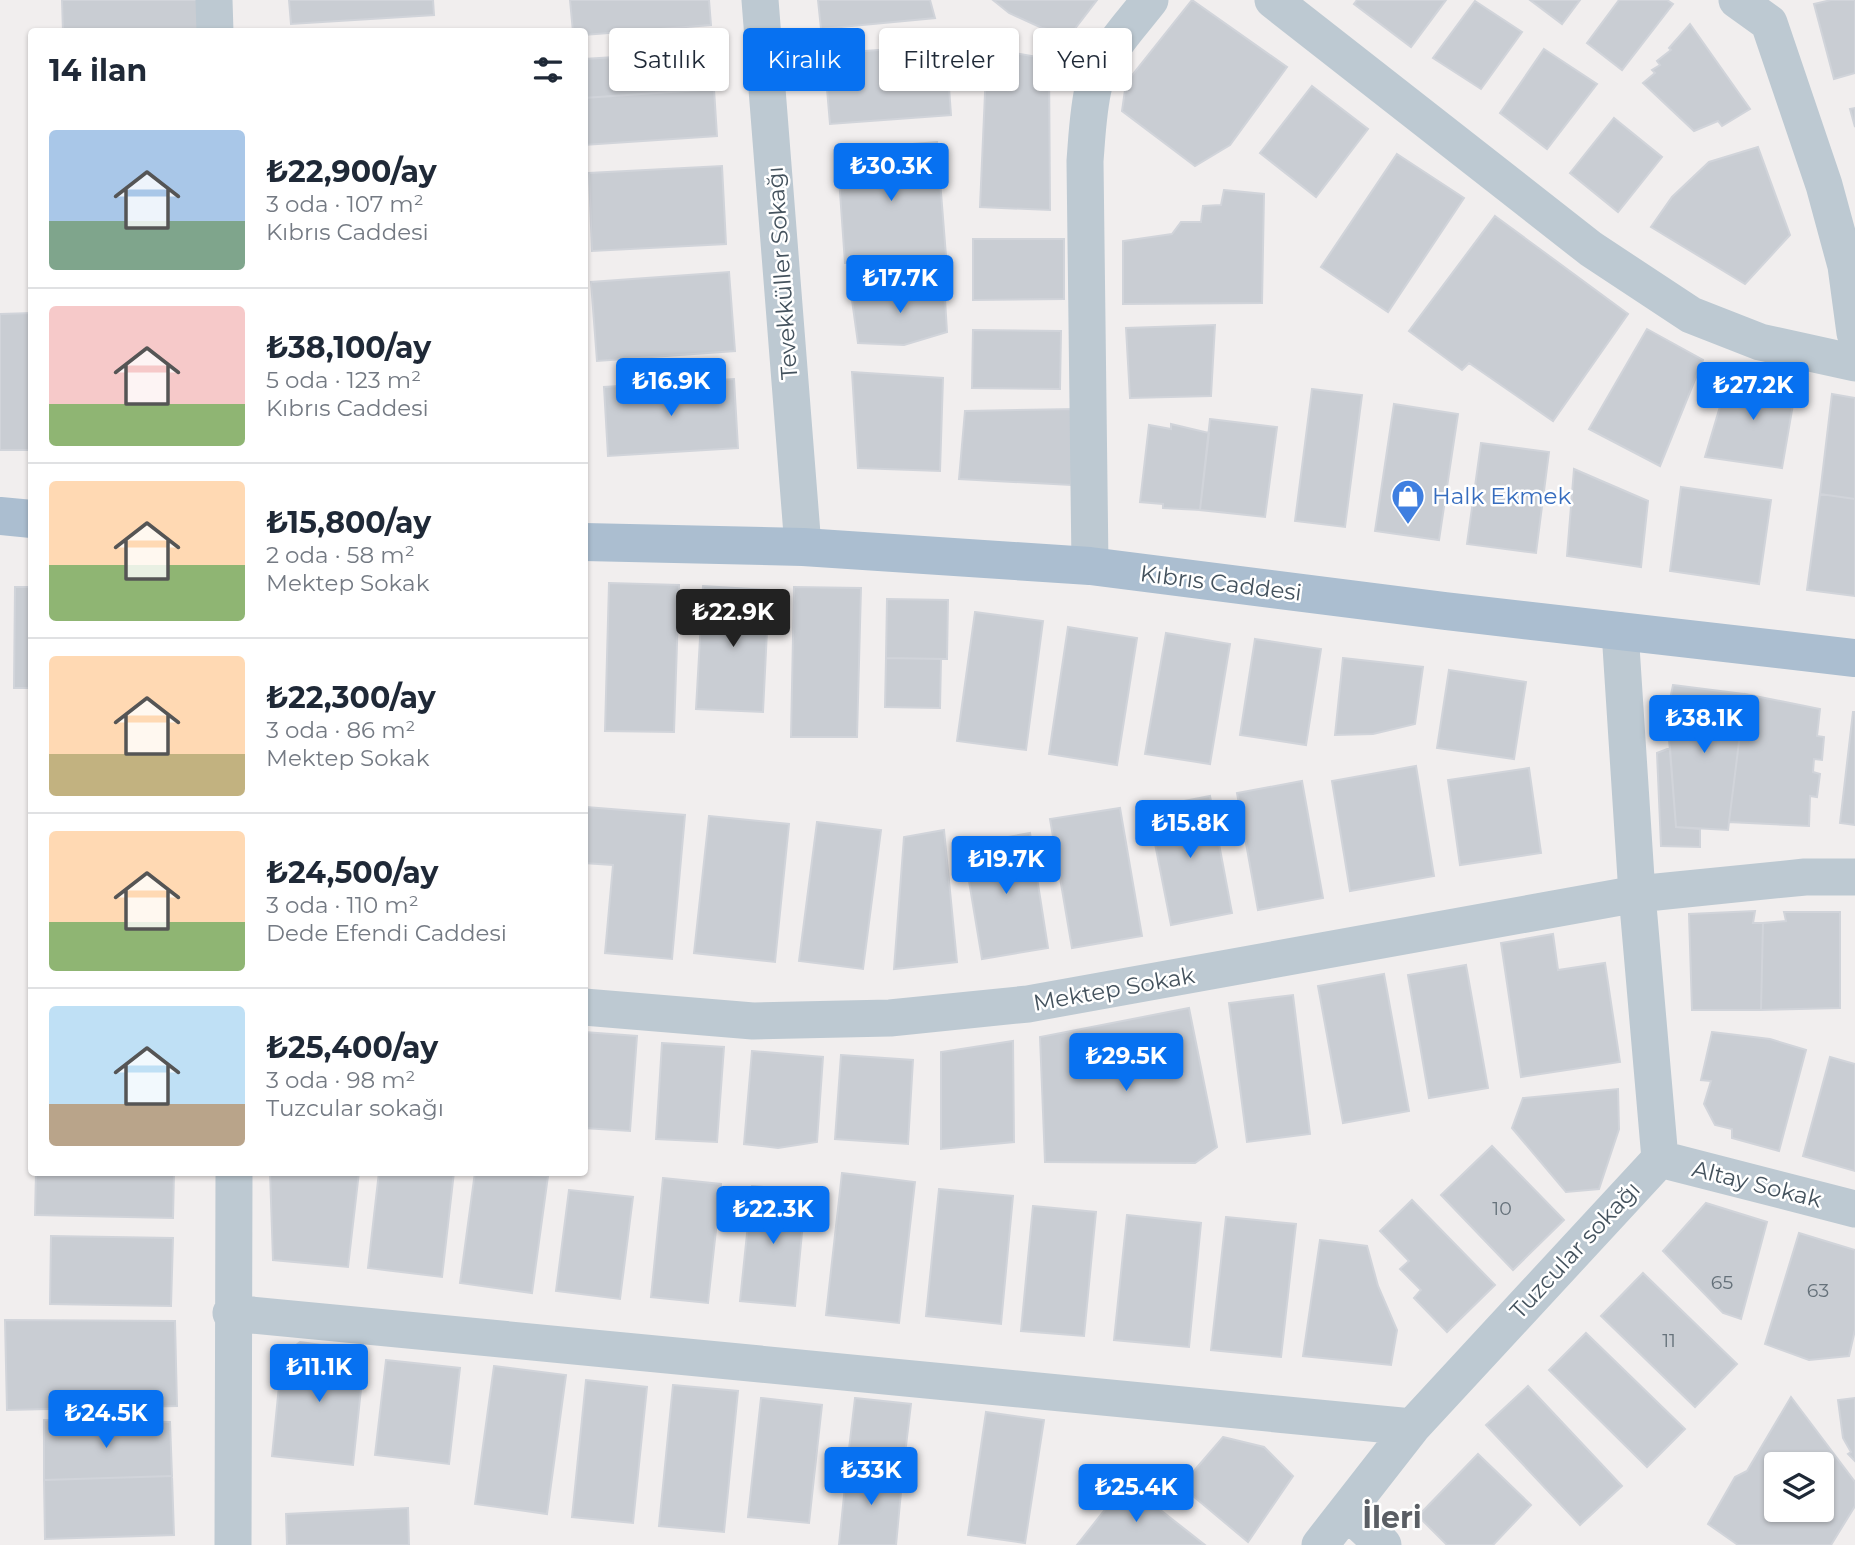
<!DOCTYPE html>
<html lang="tr">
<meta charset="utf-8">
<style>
:root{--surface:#fff;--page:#f2f2f3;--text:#1f2937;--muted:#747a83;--line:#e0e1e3;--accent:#0771f1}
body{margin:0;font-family:Montserrat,sans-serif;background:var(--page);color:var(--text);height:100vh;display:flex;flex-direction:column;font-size:26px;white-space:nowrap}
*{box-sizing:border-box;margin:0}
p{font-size:23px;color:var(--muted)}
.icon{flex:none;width:38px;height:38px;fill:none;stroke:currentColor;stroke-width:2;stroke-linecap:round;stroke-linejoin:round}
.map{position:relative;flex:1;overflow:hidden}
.details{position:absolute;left:28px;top:28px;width:560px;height:1148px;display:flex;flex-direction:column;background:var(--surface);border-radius:7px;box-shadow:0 2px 5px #0004}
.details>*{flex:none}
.banner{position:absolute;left:609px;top:28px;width:665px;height:63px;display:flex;gap:14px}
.fabs{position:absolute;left:1764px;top:1452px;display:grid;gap:14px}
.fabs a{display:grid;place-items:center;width:70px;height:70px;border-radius:7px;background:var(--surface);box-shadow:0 2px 5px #0004;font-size:35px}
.price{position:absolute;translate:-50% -60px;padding:0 16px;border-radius:7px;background:var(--accent);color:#fff;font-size:23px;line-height:46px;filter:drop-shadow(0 2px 4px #0008)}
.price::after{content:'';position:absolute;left:50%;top:42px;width:21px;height:16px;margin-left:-10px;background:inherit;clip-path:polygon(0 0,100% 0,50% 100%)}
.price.current{background:#222;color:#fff}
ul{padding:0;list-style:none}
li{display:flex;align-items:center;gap:21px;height:175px;padding:0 21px}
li+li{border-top:2px solid var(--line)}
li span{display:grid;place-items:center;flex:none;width:196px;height:140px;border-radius:7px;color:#555}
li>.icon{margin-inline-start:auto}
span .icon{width:84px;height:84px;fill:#fffc;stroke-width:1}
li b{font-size:30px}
h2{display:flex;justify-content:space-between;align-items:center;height:84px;padding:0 21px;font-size:30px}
.chip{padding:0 24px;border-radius:7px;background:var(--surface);box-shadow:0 2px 5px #0004;font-size:24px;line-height:63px}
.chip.current{background:var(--accent);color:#fff}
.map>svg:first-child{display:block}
</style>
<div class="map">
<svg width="1855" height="1545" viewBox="0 0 1855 1545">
<rect width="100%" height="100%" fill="#f1eeee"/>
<path fill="#c9cdd3" stroke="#d1d4da" stroke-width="2" fill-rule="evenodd" d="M62,0H200L202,32H63Z
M289,0H433L434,15L291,24Z
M570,0H709L711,25L584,35V32H573Z
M818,0H930L935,18L821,29Z
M993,0H1097L1071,34L1042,28L1009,13Z
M1192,0L1287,67L1230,145L1195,166L1122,111L1126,83Z
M1357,0H1446L1411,47L1354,4Z
M1530,0H1580L1562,24Z
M1619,0H1667L1673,4L1622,70L1587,43Z
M1831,0H1855V73L1834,79L1814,4Z
M1475,1L1522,32L1481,89L1433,58Z
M1690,24L1750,109L1722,126L1718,121L1694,131L1643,83L1655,73L1652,70L1660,65L1657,61L1671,50L1669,48Z
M946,45L951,115L830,124L824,54Z
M987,48L1049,59L1050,210L980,207Z
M1544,49L1597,84L1547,149L1500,113Z
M711,51L714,89L584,98V59Z
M1312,86L1368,129L1316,197L1260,153Z
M714,89L717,136L584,145V98Z
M1855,108V127L1850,109Z
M1614,118L1662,157L1618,212L1570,173Z
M937,142L946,256L845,263L837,150Z
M1758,147L1790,235L1745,284L1651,227L1672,197L1709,162Z
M1397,154L1464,198L1388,312L1321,267Z
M722,166L726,244L592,251L589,173Z
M1224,190L1264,194L1262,303L1123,304V241L1172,234L1181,222H1201L1203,206L1221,205Z
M1495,216L1628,314L1553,421L1469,363L1462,370L1409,331Z
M973,239H1064V299L973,300Z
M729,272L735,351L597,361L591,282Z
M944,283L947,332L904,345L858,343L851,293Z
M32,313V450H0V314Z
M1215,325L1211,396L1130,398L1126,328Z
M1647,329L1703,360L1660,466L1589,429Z
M973,330L1061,331L1060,389L972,388Z
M852,372L943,378L940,471L858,468Z
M1730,373L1796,387L1782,468L1705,457Z
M734,379L738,448L608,456L604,387Z
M1312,389L1362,395L1345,527L1295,521Z
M1832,394L1855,398V499L1820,494Z
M1394,404L1458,414L1439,540L1375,531Z
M1076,409L1071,485L959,479L965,411Z
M1210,419L1277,427L1265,517L1200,510Z
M1171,424L1209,433L1200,510L1163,508V504L1140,502L1149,425L1171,429Z
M1481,443L1549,452L1536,553L1467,544Z
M1574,469L1648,501L1641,567L1567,556Z
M1681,487L1771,500L1759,584L1670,571Z
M1820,494L1855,499V596L1807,590Z
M609,583L679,585L674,732L605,731Z
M703,586L769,590L763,712L696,709Z
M15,587H32V688H14Z
M794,587L861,588L857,737H791Z
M887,599L948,600L947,659L886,658Z
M975,612L1043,621L1026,750L957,741Z
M1068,627L1137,638L1117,765L1049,754Z
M1166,633L1230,644L1210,764L1145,754Z
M1255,639L1321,649L1306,745L1240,735Z
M886,658L941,659L940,708L885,707Z
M1343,658L1423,667L1415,724L1373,734L1335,735Z
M1449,670L1526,682L1514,759L1437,748Z
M1673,685L1745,694L1728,830L1676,827L1667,714Z
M1745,694L1820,709L1817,736L1824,737L1822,760L1814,759L1813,772L1820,774L1817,797L1810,796L1809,826L1729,822Z
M1853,712H1855V825L1840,823Z
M1670,748L1676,827L1700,829V847L1661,846L1657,753Z
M1416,766L1434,876L1350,891L1332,781Z
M1529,768L1541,853L1460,865L1448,780Z
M1302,781L1323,898L1258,910L1237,793Z
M31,795H32V869H30Z
M1210,796L1232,913L1171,925L1148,808Z
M586,807L685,815L672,959L605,953L613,865L584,863Z
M1120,808L1142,936L1072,948L1050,819Z
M709,816L789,824L775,962L694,953Z
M817,822L881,830L863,969L799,961Z
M944,830L957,962L894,969L904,837Z
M1030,833L1048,948L982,959L963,845Z
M1755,911L1753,923H1763L1761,1010H1692L1689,914Z
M1784,912H1840V1008L1761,1010L1763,923L1786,921Z
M1553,934L1558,970L1605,963L1620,1062L1521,1077L1501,943Z
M1466,965L1488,1088L1429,1098L1408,975Z
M1384,974L1409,1111L1343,1123L1318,986Z
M1293,995L1310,1134L1247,1142L1229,1003Z
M1189,1008L1217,1147L1195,1163L1045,1162L1040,1037Z
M584,1032L637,1036L630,1131L584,1128Z
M1712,1032L1770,1039L1806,1050L1779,1151L1732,1138V1129L1715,1125L1704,1104L1711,1081L1701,1080Z
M1013,1041L1014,1142L941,1149V1052Z
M662,1043L724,1047L717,1142L656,1139Z
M752,1051L823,1057L817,1142L778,1148L744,1144Z
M841,1055L913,1060L908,1144L835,1139Z
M1830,1057L1855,1064V1171L1803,1156Z
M1618,1089L1619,1129L1599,1189L1566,1192L1512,1128L1523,1098Z
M1492,1146L1564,1220L1513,1270L1441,1195Z
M36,1172H174L173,1218L35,1215Z
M270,1172H359L348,1267L273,1260Z
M379,1172H454L442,1277L368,1268Z
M475,1172L548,1176L532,1293L460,1283Z
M842,1173L915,1182L899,1323L826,1315Z
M663,1178L721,1184L708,1303L651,1297Z
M752,1186L806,1191L795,1306L740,1301Z
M939,1189L1013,1196L1001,1324L926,1316Z
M569,1190L633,1197L620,1299L556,1291Z
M1412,1200L1495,1285L1447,1332L1414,1298L1421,1290L1400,1269L1409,1261L1380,1231Z
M1706,1203L1767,1222L1741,1319L1723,1313L1663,1251Z
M1033,1206L1096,1212L1084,1336L1021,1331Z
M1127,1215L1201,1223L1189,1347L1114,1340Z
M1226,1217L1296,1224L1281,1357L1211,1350Z
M1799,1233L1855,1250V1330L1849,1356L1809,1360L1765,1344Z
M51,1236L173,1238L171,1306L50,1304Z
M1320,1240L1367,1246L1378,1286L1397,1330L1391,1365L1303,1356Z
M1643,1273L1737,1364L1695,1407L1601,1316Z
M5,1320L175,1321L177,1406L7,1410Z
M1586,1333L1685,1429L1647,1467L1549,1370Z
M300,1342L365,1351L353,1465L272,1456L282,1356Z
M386,1360L460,1368L449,1464L375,1455Z
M494,1366L566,1375L547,1514L475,1504Z
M586,1380L647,1387L633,1523L572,1517Z
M673,1385L738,1391L724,1532L659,1526Z
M1528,1386L1622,1486L1580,1525L1486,1425Z
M1791,1397L1855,1482V1506L1831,1545H1738L1708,1524L1735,1477L1747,1471ZM1776,1465H1822V1510H1776Z
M761,1398L822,1405L809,1523L748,1517Z
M855,1398L911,1404L903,1471L847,1466Z
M1855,1398V1461L1848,1454L1851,1452L1843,1438L1838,1400Z
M986,1412L1044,1420L1025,1543L968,1535Z
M44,1420L170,1422L172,1476L44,1480Z
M1223,1437L1264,1447L1293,1476L1248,1542L1181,1486Z
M1478,1454L1531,1505L1493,1545H1447L1418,1516Z
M847,1466L903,1471L896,1545H839Z
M172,1476L174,1535L45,1539L44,1480Z
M1126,1483L1205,1545H1077Z
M408,1508L409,1545H287L286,1514Z"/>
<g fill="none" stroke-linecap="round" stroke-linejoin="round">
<path stroke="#bdc9d2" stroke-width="37" d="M214,0L215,32
M760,0L803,547
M1273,0L1591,249L1691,315L1760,342L1855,363
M1737,0L1769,23L1824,185L1846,266L1855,333
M1090,566L1085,161C1087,136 1088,109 1094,85C1103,53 1130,26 1150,0
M1620,631L1637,894L1805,877H1855
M584,1007L753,1021L890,1018L1028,1004L1637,894L1660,1159L1412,1427L1320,1545
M1660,1159L1855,1209
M231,1313L1412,1427
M1347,1511L1383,1545
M233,1545L234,1172"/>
<path stroke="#abbed0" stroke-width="38" d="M0,516L32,519
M584,542L803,547L1090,566L1445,611L1855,658"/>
</g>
<defs>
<symbol id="shop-pin" viewBox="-11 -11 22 30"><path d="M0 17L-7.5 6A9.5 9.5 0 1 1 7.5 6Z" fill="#3f7fe0" stroke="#fff"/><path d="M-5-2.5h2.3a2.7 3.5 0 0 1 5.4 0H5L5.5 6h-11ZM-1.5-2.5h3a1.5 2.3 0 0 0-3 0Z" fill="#fff"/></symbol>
</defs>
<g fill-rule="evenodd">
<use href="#shop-pin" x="1389" y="477" width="38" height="52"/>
</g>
<g text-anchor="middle" stroke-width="5" stroke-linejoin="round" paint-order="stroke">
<g font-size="19" fill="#65717a">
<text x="1502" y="1215">10</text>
<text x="1722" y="1289">65</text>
<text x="1818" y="1297">63</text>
<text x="1669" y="1347">11</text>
</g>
<g font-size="23" fill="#44525d" stroke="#fff">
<text transform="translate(782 273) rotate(-94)" y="8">Tevekküller Sokağı</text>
<text transform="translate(1221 583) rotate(7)" y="8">Kıbrıs Caddesi</text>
<text transform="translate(1114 989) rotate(-10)" y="8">Mektep Sokak</text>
<text transform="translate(1757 1184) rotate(14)" y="8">Altay Sokak</text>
<text transform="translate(1575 1250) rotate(-47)" y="8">Tuzcular sokağı</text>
</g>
<g font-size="23" fill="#366cbe" stroke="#fff" text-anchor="start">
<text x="1432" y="504">Halk Ekmek</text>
</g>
<g font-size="30" font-weight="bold" fill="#5a5e64" stroke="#fff">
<text x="1392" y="1528">İleri</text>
</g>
</g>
</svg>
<div class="fabs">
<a><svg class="icon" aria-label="layers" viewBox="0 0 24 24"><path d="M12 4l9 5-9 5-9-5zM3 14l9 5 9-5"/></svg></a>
</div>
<b class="price" style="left:891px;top:203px">₺30.3K</b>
<b class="price" style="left:900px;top:315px">₺17.7K</b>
<b class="price" style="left:671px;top:418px">₺16.9K</b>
<b class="price" style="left:1753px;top:422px">₺27.2K</b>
<b class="price current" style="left:733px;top:649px">₺22.9K</b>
<b class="price" style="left:1704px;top:755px">₺38.1K</b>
<b class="price" style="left:1190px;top:860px">₺15.8K</b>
<b class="price" style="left:1006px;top:896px">₺19.7K</b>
<b class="price" style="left:1126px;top:1093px">₺29.5K</b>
<b class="price" style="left:773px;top:1246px">₺22.3K</b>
<b class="price" style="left:319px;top:1404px">₺11.1K</b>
<b class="price" style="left:106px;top:1450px">₺24.5K</b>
<b class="price" style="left:871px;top:1507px">₺33K</b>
<b class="price" style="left:1136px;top:1524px">₺25.4K</b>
<div class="banner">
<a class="chip">Satılık</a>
<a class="chip current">Kiralık</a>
<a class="chip">Filtreler</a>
<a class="chip">Yeni</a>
</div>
<section class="details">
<h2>14 ilan<svg class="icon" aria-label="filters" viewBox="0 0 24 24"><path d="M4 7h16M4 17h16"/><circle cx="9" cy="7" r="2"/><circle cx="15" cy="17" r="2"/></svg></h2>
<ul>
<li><span style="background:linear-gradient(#a9c7e8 65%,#7fa58c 0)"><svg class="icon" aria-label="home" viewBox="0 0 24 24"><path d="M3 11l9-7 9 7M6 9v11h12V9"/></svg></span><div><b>₺22,900/ay</b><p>3 oda · 107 m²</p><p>Kıbrıs Caddesi</p></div></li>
<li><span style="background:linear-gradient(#f6c9c9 70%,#8fb573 0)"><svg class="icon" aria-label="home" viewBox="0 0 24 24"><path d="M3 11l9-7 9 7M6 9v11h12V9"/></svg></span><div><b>₺38,100/ay</b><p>5 oda · 123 m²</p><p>Kıbrıs Caddesi</p></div></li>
<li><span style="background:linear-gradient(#ffd9b3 60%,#8fb573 0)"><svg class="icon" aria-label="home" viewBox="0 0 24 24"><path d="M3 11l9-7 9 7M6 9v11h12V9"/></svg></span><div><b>₺15,800/ay</b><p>2 oda · 58 m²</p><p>Mektep Sokak</p></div></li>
<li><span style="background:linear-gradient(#ffd9b3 70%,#c2b280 0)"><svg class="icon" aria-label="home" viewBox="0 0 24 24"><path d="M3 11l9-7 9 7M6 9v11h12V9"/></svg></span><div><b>₺22,300/ay</b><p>3 oda · 86 m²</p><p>Mektep Sokak</p></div></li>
<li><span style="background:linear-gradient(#ffd9b3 65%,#8fb573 0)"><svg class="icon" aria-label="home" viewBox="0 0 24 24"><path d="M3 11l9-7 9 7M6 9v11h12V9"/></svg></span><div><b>₺24,500/ay</b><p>3 oda · 110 m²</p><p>Dede Efendi Caddesi</p></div></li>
<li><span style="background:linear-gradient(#bfe0f5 70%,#b9a48a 0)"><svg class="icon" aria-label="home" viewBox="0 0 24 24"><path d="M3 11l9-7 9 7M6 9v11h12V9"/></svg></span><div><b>₺25,400/ay</b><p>3 oda · 98 m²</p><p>Tuzcular sokağı</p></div></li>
</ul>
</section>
</div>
